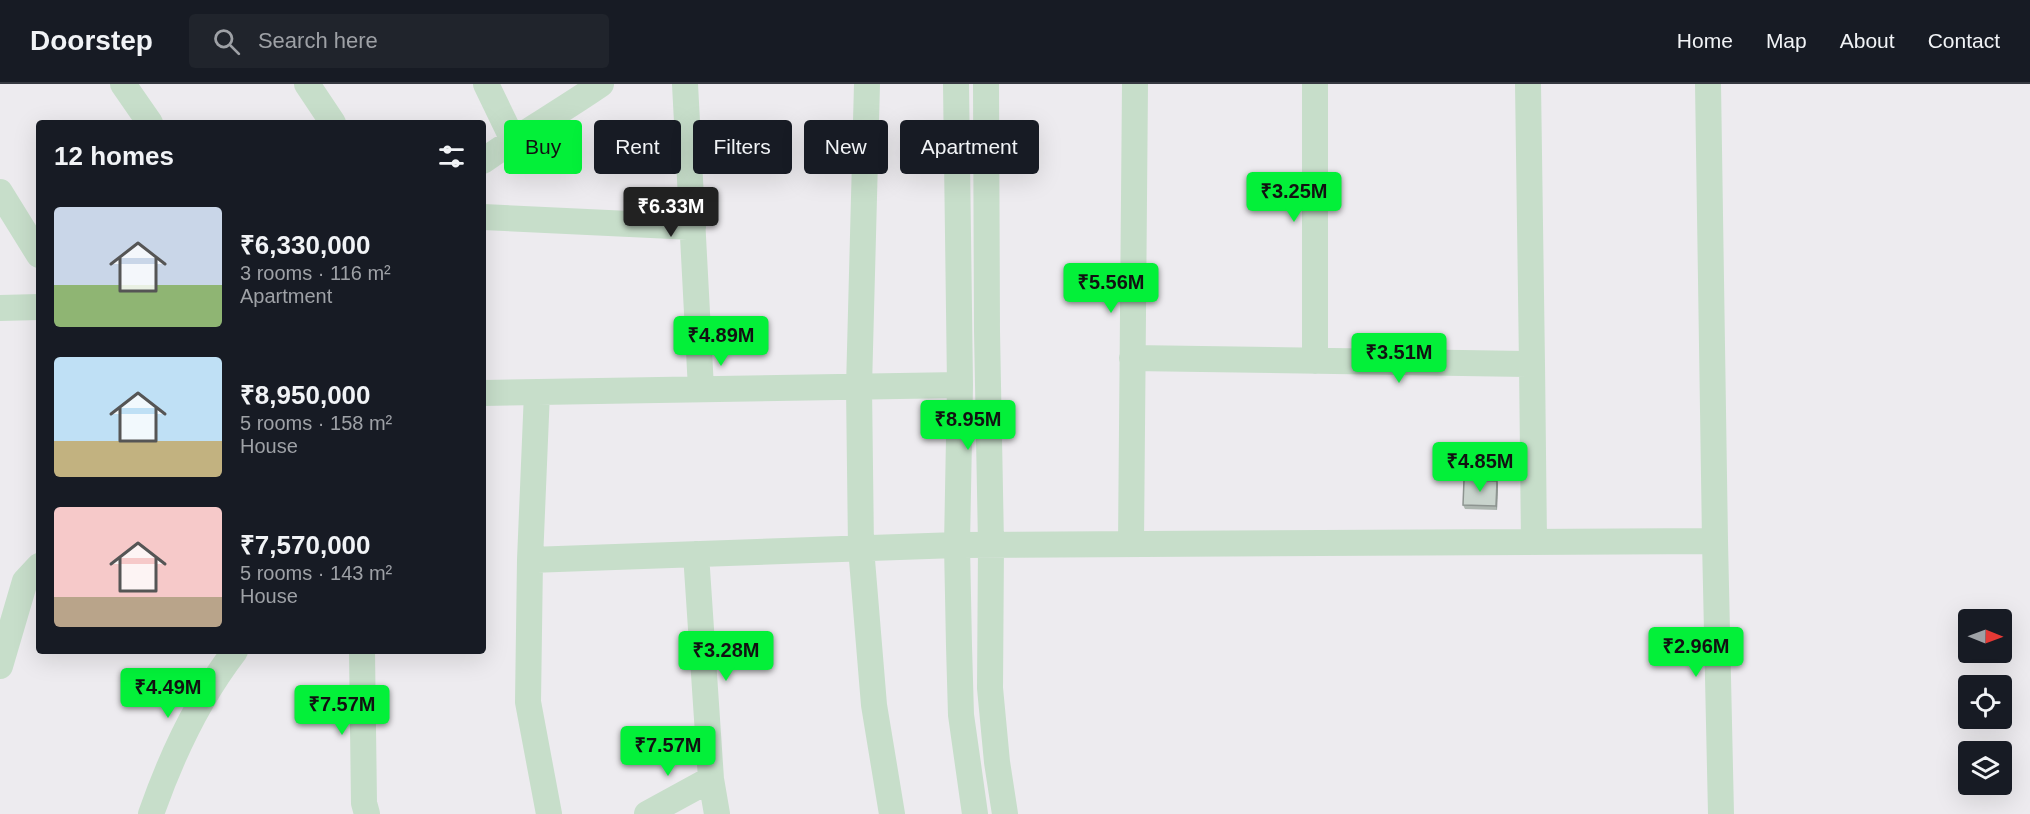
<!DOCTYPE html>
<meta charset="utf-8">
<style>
:root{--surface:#171b24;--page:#20242c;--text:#f1f3f6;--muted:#9ea1a6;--line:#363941;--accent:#03f039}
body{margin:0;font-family:Arial,sans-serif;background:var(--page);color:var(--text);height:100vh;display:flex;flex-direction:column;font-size:22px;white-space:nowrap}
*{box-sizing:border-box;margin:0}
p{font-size:20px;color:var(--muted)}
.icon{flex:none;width:33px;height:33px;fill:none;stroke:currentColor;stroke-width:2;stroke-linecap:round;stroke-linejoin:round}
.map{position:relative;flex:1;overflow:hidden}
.side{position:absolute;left:36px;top:36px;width:450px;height:534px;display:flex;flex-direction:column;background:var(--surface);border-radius:6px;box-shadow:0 6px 24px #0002}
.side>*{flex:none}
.guide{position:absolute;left:504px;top:36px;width:570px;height:54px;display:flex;gap:12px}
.needle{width:39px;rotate:91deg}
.buttons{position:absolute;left:1958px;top:525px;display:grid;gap:12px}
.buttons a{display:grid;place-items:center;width:54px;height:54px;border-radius:6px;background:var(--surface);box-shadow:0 6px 24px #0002;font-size:30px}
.price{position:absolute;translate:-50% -51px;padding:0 14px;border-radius:6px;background:var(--accent);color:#111;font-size:20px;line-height:39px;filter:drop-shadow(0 2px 3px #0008)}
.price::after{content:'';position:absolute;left:50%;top:36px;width:18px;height:14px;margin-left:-9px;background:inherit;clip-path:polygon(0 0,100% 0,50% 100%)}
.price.on{background:#222;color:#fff}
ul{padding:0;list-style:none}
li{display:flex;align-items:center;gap:18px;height:150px;padding:0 18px}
li span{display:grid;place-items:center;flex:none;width:168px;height:120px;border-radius:6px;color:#555}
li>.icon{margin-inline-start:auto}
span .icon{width:72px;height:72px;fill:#fffc;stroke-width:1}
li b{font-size:26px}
h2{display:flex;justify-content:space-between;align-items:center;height:72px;padding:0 18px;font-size:26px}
.pill{padding:0 21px;border-radius:6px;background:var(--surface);box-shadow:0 6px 24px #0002;font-size:21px;line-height:54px}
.pill.on{background:var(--accent);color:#111}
header{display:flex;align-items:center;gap:36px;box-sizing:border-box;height:84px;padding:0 30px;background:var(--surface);border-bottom:2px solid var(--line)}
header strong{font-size:28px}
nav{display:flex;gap:33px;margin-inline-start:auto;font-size:21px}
.search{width:420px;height:54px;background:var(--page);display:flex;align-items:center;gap:15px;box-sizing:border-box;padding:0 21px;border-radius:6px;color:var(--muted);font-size:22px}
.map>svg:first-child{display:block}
</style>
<header>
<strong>Doorstep</strong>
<div class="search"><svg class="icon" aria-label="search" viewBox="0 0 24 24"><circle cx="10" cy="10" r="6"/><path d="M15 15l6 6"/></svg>Search here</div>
<nav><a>Home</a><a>Map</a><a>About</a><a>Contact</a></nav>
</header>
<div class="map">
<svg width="2030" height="730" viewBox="0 0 2030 730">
<rect width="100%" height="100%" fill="#edebef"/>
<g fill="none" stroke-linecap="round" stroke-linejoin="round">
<path stroke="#c7deca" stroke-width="26" d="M123,0L150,39
M307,0L333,39
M486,0L513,56
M685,0L701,305
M867,0L859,303L861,464L874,621L892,730
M956,0L960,301L957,461L959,562L961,631L975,730
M986,0L987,247L991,460L990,604L997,678L1005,730
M1315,0V277
M1528,0L1532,280
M483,77C521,50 562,27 601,0
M0,108L39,171
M483,133L693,143
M0,224L39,223
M1132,274L1532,280L1534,458
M537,308L530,476L528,618L549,730
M483,309L960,301
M1715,457L1721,730
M1131,460L1135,0
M696,470L711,695L717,730
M530,476L957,461L1715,457L1708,0
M362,567L364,719L367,730
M0,582L25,497L39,482
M151,730C171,673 198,615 235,567
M647,730L711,695"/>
</g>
<path fill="#adb6b0" d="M1497,397L1498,401L1497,426L1465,425L1463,421Z"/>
<path fill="#8d9490" d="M1497,397L1498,401L1497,426L1496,422Z"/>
<path fill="#c9d4cd" stroke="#8d9490" stroke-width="1.5" d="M1464,396L1497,397L1496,422L1463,421Z"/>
</svg>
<div class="buttons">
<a><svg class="needle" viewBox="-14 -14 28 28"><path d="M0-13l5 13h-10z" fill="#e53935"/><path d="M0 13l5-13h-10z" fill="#9ea1a6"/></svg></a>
<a><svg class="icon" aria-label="locate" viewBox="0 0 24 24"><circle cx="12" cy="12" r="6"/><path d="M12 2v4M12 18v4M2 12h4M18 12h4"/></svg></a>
<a><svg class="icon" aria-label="layers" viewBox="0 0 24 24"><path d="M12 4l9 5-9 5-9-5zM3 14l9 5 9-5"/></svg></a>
</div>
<b class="price" style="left:1294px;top:139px">₹3.25M</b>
<b class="price on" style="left:671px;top:154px">₹6.33M</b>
<b class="price" style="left:1111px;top:230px">₹5.56M</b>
<b class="price" style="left:721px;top:283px">₹4.89M</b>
<b class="price" style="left:1399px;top:300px">₹3.51M</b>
<b class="price" style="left:968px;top:367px">₹8.95M</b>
<b class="price" style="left:1480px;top:409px">₹4.85M</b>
<b class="price" style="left:1696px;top:594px">₹2.96M</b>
<b class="price" style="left:726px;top:598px">₹3.28M</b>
<b class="price" style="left:168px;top:635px">₹4.49M</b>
<b class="price" style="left:342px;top:652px">₹7.57M</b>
<b class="price" style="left:668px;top:693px">₹7.57M</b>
<div class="guide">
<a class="pill on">Buy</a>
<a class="pill">Rent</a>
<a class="pill">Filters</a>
<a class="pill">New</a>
<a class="pill">Apartment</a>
</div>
<section class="side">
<h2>12 homes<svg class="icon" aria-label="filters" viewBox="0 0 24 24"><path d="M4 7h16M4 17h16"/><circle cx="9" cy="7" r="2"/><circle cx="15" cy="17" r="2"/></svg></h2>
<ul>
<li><span style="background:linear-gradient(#c9d6e8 65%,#8fb573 0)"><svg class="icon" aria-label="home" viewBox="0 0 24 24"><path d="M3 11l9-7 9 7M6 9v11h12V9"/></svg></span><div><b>₹6,330,000</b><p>3 rooms · 116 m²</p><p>Apartment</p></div></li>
<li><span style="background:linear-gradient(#bfe0f5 70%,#c2b280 0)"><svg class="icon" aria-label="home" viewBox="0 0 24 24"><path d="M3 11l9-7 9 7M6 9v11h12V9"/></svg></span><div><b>₹8,950,000</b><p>5 rooms · 158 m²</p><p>House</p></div></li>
<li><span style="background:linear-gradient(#f6c9c9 75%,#b9a48a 0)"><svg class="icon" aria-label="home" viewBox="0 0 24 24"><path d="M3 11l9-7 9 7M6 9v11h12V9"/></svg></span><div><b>₹7,570,000</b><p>5 rooms · 143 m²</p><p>House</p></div></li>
</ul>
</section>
</div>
